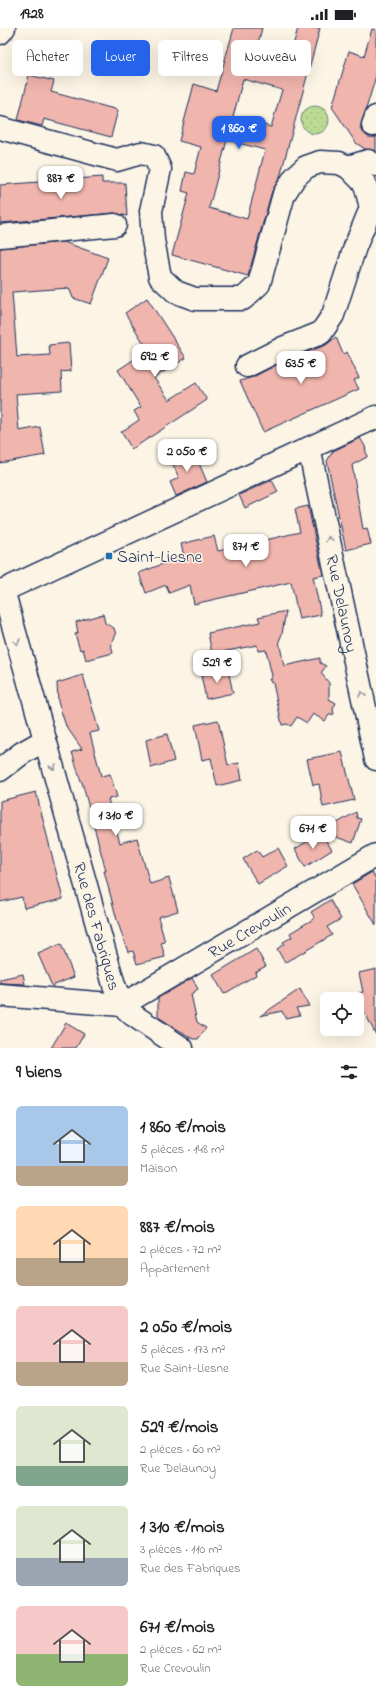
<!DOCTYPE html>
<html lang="fr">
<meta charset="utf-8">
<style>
:root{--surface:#fff;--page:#f2f2f2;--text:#202124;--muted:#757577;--accent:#2563eb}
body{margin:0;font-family:"Indie Flower",sans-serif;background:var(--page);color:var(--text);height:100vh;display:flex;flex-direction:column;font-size:15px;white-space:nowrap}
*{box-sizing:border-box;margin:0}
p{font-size:13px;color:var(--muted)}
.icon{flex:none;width:22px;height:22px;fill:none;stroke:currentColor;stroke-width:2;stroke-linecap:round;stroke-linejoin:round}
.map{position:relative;height:1020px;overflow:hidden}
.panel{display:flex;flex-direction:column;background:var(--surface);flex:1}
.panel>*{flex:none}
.banner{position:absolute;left:12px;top:12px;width:352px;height:36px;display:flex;gap:8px}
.tools{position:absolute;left:320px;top:964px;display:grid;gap:8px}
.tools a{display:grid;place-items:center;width:44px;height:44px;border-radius:6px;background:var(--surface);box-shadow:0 4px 16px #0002;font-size:20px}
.price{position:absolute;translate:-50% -34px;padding:0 9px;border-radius:8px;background:#fff;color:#222;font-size:13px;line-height:26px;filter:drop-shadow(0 1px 2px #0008)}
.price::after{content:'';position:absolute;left:50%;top:24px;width:12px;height:9px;margin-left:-6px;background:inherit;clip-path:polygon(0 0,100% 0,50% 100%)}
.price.active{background:var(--accent);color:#fff}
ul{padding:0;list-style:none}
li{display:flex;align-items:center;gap:12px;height:100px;padding:0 16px}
li span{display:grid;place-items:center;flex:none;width:112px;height:80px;border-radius:6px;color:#555}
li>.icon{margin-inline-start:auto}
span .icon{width:48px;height:48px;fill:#fffc;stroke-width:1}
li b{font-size:17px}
h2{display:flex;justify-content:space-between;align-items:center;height:48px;padding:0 16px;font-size:17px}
.tag{padding:0 14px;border-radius:6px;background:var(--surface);box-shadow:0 4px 16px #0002;font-size:14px;line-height:36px}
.tag.active{background:var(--accent);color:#fff}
.status{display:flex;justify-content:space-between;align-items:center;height:28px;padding:0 20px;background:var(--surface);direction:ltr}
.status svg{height:11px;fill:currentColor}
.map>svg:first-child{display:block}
</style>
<div class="status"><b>19:28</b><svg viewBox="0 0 49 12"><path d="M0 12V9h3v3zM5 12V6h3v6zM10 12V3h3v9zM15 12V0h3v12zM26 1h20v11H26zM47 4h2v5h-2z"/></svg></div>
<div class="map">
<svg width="376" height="1020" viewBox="0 0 376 1020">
<defs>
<pattern id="grass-dots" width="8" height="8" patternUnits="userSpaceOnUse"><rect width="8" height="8" fill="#bbda93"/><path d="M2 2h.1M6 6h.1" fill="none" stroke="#a0bb81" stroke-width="1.8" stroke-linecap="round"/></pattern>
</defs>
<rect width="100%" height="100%" fill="#fcf5e5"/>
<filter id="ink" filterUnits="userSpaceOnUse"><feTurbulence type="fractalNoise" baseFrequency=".025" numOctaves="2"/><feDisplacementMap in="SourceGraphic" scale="8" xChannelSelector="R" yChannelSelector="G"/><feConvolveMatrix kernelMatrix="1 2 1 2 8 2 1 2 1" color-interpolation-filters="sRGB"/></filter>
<g filter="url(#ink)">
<path fill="url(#grass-dots)" stroke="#6b8478" d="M301 92a14 14 0 1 1 28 0a14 14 0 1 1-28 0Z"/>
<path fill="#f0b5ad" stroke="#1b2f5e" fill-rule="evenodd" d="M234,0H262L253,34L286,43L298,0H320L280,149L272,163L248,248L172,227L189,165L182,163L186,144L194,146L201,119L179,113L194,56L216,63ZM243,51L282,62L271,99L233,89ZM227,112L265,122L247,191L209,180Z
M372,1L376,2V48L360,101L368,109H376V123L365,121L356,115L332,79L349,23L364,28Z
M29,47L54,53L51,64L118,82L111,109L44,91L42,98L18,92Z
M102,149V155H125L127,188L114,185L0,195V157Z
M64,214L108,230L91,276L73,270L69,260L12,264L17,329L50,327L49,317L69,315L71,343L61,344L62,363L16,366L19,403L40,399L45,427L0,435V220Z
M147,270L186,330L154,350L169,372L196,355L207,372L132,421L121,404L139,392L134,383L141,379L118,342L148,322L125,285Z
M336,309L343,326L347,324L359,350L354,352L359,361L263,404L240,353L253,349L288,331L326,317Z
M360,410L365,418L367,429L352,437L363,501L367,500L371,516L346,522L327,433L333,423Z
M193,421L207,454L176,468L170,454L179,450L171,432Z
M272,452L278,464L245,480L239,467Z
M308,478L323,547L313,549L321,587L299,591L291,554L194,576L190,557L169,565L166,557L146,565L139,545L184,528L181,516L214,508L218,523L300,504L295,481Z
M286,583L282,606L279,613L284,638L320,630V635L326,638L321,645L329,655V671L336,675L333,681L334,686L329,687L325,693L313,686L307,695L297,689L291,698L287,696L282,697L273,655L269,652L272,648L266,622L258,623L257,617L212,626L208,605L260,594L258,589Z
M103,586L105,595L114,600L116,607L111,616L113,625L86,632L83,621L80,622L75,606L78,605L76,594Z
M228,642L233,665L206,671L201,647Z
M83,647L99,703L90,705L101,748L110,746L117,769L108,771L120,815L137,810L150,856L169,850L178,883L158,889L165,914L161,915L165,929L137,936L133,923L128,924L117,892L104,843H106L82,754H81L72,724L82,721L66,698L58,674L57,655Z
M218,692L228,737L239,735L242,752L217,758L211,730L202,732L195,697Z
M167,706L174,733L151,740L146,712Z
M342,724L354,772L323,779L319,756L313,757L307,731Z
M36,764L63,871L24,880L22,869L0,874V773Z
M356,784L357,790L361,791L353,815L322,804Z
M321,805L332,822L305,839L295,821Z
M278,820L288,838L258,856L243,831L257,822L262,829Z
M372,844L376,851V897L352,856Z
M330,872L341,891L327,899L332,907L285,935L277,921L284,916L283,914L292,909L290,905L315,890L311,884Z
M61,916L74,949L52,958L38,926Z
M256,921L266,938L255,944L256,947L224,966L213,947Z
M376,941V1007L365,985H363L358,965L363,964L359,945Z
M23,946L25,956L0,955V951Z
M192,950L198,961L191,966L197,994L206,1000L198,1011H193L158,989V970Z
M300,961L309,978L296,980L300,987L285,990L282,983L260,988Z
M66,995L84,1006L76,1020H51Z"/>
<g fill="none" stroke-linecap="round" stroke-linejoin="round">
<defs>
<g id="minor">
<path d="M0,5L4,0"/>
<path d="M373,97L376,89"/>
<path d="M0,100L117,132L141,125L154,128L160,141L151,183L153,212L160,249L176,264L195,271H243L259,256L284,166L295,149L306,139L320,134L339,135L348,139L365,156L371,180L355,219L333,287L321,305L283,320L247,338"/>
<path d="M348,139L368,133L376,137"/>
<path d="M0,208L115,197"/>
<path id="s1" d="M309,420L376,731"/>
<path id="s2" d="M3,562L114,957L122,977L133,987L182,1020"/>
<path d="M0,742L22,725L45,712"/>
<path d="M0,967L122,977"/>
<path id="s3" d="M122,977L376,827"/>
</g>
<path id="major" d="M0,564L376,389"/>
</defs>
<use href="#minor" stroke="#1b2f5e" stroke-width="25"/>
<use href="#major" stroke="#1b2f5e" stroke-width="25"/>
<use href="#minor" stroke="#fcf5e5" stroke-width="22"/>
<use href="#major" stroke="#fcf5e5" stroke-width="22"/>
</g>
<defs><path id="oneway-chevron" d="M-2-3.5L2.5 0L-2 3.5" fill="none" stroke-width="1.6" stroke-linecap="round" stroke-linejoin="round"/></defs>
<g stroke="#8c92a2">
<use href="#oneway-chevron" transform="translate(329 511) rotate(-102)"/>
<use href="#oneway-chevron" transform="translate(17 614) rotate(74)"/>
<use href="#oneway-chevron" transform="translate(362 666) rotate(-102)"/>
<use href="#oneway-chevron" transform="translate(53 739) rotate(74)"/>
</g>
</g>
<rect fill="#1f6fb2" stroke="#fcf5e5" stroke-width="1.5" x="105" y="524" width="8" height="8" rx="2"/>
<g text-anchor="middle" stroke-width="3" stroke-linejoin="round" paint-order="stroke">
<g font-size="17" fill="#1b2f5e" stroke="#fcf5e5" text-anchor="start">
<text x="117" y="534">Saint-Liesne</text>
</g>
<g font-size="17" fill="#1b2f5e" stroke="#fcf5e5">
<text dy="6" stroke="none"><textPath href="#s1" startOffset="159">Rue Delaunoy</textPath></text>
<text dy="6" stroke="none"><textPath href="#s2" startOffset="349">Rue des Fabriques</textPath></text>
<text dy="6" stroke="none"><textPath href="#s3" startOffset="148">Rue Crevoulin</textPath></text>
</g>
</g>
</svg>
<div class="tools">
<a><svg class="icon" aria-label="locate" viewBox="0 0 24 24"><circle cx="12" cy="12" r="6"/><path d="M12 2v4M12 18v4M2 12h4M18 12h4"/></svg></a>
</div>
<b class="price active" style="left:239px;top:122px">1 860 €</b>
<b class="price" style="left:61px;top:172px">887 €</b>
<b class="price" style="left:155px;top:350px">692 €</b>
<b class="price" style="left:301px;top:357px">635 €</b>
<b class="price" style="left:187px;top:445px">2 050 €</b>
<b class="price" style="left:246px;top:540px">871 €</b>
<b class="price" style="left:217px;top:656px">529 €</b>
<b class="price" style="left:116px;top:809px">1 310 €</b>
<b class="price" style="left:313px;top:822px">671 €</b>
<div class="banner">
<a class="tag">Acheter</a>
<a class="tag active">Louer</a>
<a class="tag">Filtres</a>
<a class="tag">Nouveau</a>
</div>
</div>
<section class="panel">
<h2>9 biens<svg class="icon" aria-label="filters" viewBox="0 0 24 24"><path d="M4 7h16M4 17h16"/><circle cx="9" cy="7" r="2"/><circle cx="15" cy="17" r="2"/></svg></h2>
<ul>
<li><span style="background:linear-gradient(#a9c7e8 75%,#b9a48a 0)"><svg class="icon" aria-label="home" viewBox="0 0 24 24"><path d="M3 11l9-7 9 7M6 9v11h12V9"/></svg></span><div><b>1 860 €/mois</b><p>5 pièces · 148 m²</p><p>Maison</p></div></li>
<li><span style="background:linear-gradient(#ffd9b3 65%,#b9a48a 0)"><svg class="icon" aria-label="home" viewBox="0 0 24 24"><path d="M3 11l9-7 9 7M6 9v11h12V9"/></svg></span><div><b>887 €/mois</b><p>2 pièces · 72 m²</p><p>Appartement</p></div></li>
<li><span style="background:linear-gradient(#f6c9c9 70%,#b9a48a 0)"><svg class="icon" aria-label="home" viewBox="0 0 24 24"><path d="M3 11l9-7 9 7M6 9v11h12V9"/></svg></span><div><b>2 050 €/mois</b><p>5 pièces · 173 m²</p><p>Rue Saint-Liesne</p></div></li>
<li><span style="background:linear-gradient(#dfe7d0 75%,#7fa58c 0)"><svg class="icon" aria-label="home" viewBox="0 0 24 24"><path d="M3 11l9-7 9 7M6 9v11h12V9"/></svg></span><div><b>529 €/mois</b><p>2 pièces · 60 m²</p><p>Rue Delaunoy</p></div></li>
<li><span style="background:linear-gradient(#dfe7d0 65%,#9aa5b1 0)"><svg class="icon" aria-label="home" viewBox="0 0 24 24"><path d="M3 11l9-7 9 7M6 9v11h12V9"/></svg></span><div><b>1 310 €/mois</b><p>3 pièces · 110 m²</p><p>Rue des Fabriques</p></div></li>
<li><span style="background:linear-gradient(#f6c9c9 60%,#8fb573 0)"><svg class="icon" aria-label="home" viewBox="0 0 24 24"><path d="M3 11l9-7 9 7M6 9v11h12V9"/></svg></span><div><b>671 €/mois</b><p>2 pièces · 62 m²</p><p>Rue Crevoulin</p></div></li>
</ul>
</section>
